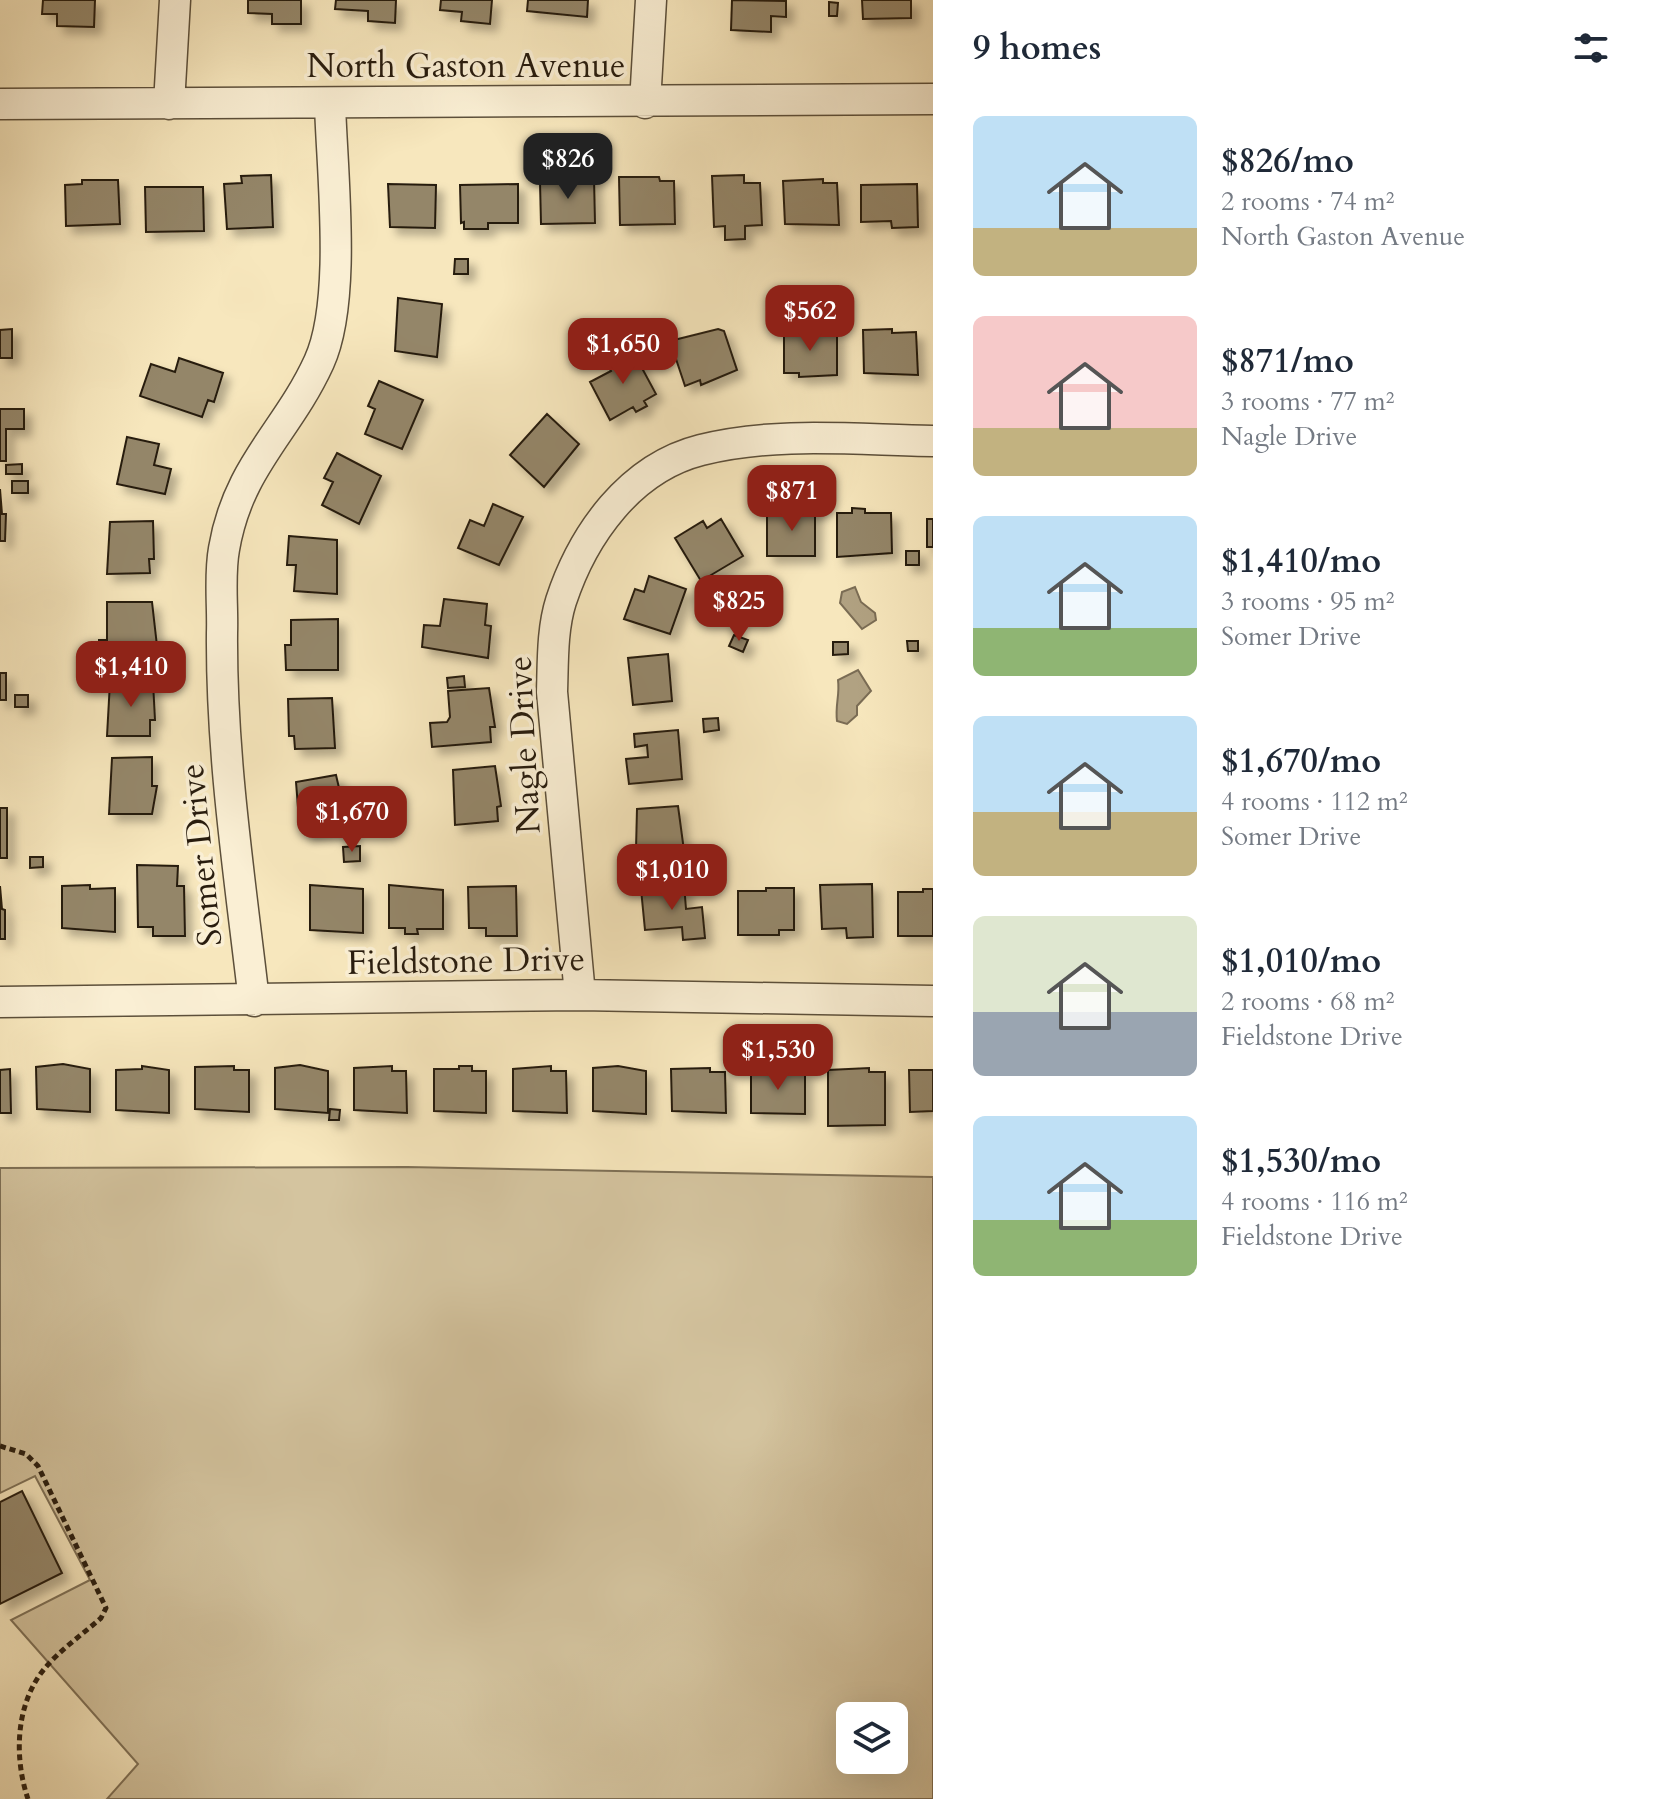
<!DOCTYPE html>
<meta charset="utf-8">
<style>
:root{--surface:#fff;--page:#f2f2f3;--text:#1f2937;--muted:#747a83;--accent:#8f2418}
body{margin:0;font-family:Cardo,serif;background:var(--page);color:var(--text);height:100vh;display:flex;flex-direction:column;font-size:30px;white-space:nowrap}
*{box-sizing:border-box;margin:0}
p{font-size:26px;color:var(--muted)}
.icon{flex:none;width:44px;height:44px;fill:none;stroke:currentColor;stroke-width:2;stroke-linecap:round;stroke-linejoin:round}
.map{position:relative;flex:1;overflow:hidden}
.sheet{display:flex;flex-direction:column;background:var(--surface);width:720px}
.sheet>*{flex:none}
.buttons{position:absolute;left:836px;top:1702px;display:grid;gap:16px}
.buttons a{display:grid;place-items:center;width:72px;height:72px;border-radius:12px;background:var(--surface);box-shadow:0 8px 32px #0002;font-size:40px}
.price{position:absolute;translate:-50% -68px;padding:0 18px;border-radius:16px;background:var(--accent);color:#fff;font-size:26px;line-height:52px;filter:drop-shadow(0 2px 4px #0008)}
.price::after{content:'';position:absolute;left:50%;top:48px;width:24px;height:18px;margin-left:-12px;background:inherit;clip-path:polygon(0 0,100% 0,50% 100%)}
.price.selected{background:#222;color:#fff}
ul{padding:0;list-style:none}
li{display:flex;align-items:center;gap:24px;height:200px;padding:0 40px}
li span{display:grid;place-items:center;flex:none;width:224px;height:160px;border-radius:12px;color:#555}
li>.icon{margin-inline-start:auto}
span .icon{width:96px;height:96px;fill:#fffc;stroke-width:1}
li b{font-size:34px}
h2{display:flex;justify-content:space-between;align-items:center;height:96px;padding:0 40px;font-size:34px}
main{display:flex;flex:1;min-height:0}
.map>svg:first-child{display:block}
</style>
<main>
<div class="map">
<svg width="933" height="1799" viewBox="0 0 933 1799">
<defs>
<filter id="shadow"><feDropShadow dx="7" dy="7" stdDeviation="4" flood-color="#0004"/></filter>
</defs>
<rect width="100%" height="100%" fill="#f7e7bd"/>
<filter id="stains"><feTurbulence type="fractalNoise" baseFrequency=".0025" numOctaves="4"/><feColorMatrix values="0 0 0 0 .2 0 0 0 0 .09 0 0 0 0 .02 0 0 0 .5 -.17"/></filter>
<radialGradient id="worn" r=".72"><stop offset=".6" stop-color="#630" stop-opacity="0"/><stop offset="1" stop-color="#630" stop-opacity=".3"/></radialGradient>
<path fill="#d4c49f" stroke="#7e7056" stroke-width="2" fill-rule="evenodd" d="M407,1167L933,1177V1799H107L138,1764L11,1620L90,1580L35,1476L0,1493V1168ZM850,1716H894V1760H850Z"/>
<path fill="#b1a282" stroke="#7a6c54" stroke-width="2" d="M855,587L861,602L875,613L876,620L862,629L840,603L842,592Z
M858,670L871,691L857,706V715L847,724L837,721C835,705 840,695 838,680Z"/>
<path fill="#948669" stroke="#281c0e" stroke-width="2" filter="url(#shadow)" d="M43,0H95L94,27L57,26V14H42Z
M248,0H301V24H272V14L248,13Z
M336,0H396L395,23L368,21V11L335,9Z
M441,0H492L490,24L461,21L462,12L440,10Z
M528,0H588L587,17L527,11Z
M732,0L786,1V17L771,16V32L731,30Z
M862,0H911V18L863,19Z
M829,2L838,3L837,16H829Z
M271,175L273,227L227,229L224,184L242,183L241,176Z
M744,175V183H760L762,225L745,226V239L725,240V226L714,227L712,176Z
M619,177H659L660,181H674L675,224L620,225Z
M557,178H594L595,223L541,224L540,182H557Z
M823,179V183H837L839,225L785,224L783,181Z
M82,180H118L120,224L66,226L65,185L82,184Z
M388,184L436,185L435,228L390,227Z
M518,184V223H488V229H464V222L461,223L460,185Z
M917,184L918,227L892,228L891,221L861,222V185Z
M145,187H203L204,231L146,232Z
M455,259H468V274H454Z
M398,298L442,304L437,357L395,351Z
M12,329V358H0V330Z
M718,329L724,331L737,370L701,385L700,380L685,386L670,341Z
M784,329L837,333V375L799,377V373H784Z
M892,329V333L916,332L918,375L864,373L863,330Z
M626,351L631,360L636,357L656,394L644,401L647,406L636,412L633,407L610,420L590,382L611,371L606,361Z
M179,358L223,373L214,402L208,400L202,417L140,396L151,364L175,372Z
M379,381L423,400L402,449L365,434L375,409L368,406Z
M0,409H24V429H6V461H0Z
M547,414L579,444L544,487L510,455Z
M127,437L159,444L154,465L171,469L165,494L117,484Z
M337,453L381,476L359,524L322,505L333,482L324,478Z
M22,464V474H6V465Z
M12,481H28V493H12Z
M0,489L2,514H6L5,541H0Z
M493,504L523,517L499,565L458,548L470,520L484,526Z
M785,507H815V556H767V516H785Z
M852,508L865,509V513H891L892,553L837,557V513H852Z
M721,519L743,556L701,581L675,538L703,521L707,528Z
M927,519H933V547H927Z
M153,521L154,559H149L150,573L107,574L110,522Z
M289,536L337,540V594L294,591L296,565H287Z
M906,551H919V565H906Z
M649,576L686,589L670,634L624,619L635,589L644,592Z
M444,599L487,604L485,625L491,626L488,658L422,647L424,625L440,626Z
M107,602H152L157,646H150V657H99V640H107Z
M338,619V670H286L285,645H291V620Z
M734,635L748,640L743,652L729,646Z
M907,641H918V651H908Z
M833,642H848V654L833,655Z
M668,654L672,701L633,705L628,658Z
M0,673H6V700H0Z
M464,676L465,687L448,688L447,678Z
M110,682H153L155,720H150V736H107Z
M489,688L495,727H490L491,742L432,747L430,723L447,722L450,717L448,691Z
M15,695H28V707H15Z
M332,698L335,748L295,749L294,736H289L288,699Z
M718,718L719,730L704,732L703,719Z
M678,730L682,779L629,784L626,759L648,757L647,745L635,747L634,734Z
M152,757V786H157L152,814H109L112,758Z
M495,766L501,806L497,807L498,821L455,825L453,770Z
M336,775L348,827L305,834L303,820H299L296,782Z
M678,806L685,858L642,862L641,849H636L637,809Z
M0,808H7V858H0Z
M360,846V861L344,862L343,847Z
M30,857H43V867L30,868Z
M137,865L178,866L177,886H184L185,936H153V927H138Z
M684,884L686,909L702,907L705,938L683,940L682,927L645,930L641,889Z
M872,884L873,937L847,938L846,928L822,929L820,885Z
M90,885V889L115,888V932L62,928V886Z
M310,885L363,889V933L310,930Z
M389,885L443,890V929H417L418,934H405V928H389Z
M0,886L2,909L5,910V939H0Z
M516,886L517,936H486V928H469L468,887Z
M766,888H794V930H779V935H738V891H766Z
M923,889H933V936H898V892H923Z
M63,1064L90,1069V1112L37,1109L36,1067Z
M300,1065L328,1071V1113L275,1109V1068Z
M142,1066L169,1070V1113L116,1110V1070L142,1069Z
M234,1066V1070H249V1112L195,1109V1067Z
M392,1066V1071H406L407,1113L354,1110V1068Z
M459,1066H472V1071H486V1113L434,1111V1069H459Z
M551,1066V1071H566L567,1113L513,1111V1069Z
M618,1066L646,1071V1114L593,1111V1068Z
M776,1067L805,1072V1114L751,1113V1072H776Z
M710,1068V1072H725L726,1113L672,1111L671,1069Z
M869,1068V1072H885V1125L828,1126V1070Z
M10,1069L11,1113H0V1070Z
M909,1070H933V1111L910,1112Z
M330,1109L340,1110L339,1120H329Z
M22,1491L62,1573L0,1604V1502Z"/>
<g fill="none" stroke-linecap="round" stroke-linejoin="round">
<defs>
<path id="minor" d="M645,103L651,0
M0,104L933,99
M169,104L175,0
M580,995L552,692C553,662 552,629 561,601C583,534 630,468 701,450C776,431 857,440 933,441
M254,1001C240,879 221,757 222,633C223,606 219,576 224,549C238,466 287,432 319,362C347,301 332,173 330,104
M0,1002L580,995L933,1001"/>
</defs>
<use href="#minor" stroke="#5c4f3a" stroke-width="33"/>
<path stroke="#281c0e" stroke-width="5" stroke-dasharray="6 4" stroke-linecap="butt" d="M0,1446L26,1454L38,1466L106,1608L101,1618C83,1634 60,1650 45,1668C15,1704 14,1758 28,1799"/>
<use href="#minor" stroke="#faefd4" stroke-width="30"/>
</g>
<g text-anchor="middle" stroke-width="7" stroke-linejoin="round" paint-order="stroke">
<g font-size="34" fill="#281c0e" stroke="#faefd4">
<text x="466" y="77">North Gaston Avenue</text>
<text transform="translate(523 745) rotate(-93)" y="12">Nagle Drive</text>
<text transform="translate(200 855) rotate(-96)" y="12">Somer Drive</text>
<text transform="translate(466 960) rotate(-1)" y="12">Fieldstone Drive</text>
</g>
</g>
<rect width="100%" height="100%" filter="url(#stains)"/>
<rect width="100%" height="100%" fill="url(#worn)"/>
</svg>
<div class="buttons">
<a><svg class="icon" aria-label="layers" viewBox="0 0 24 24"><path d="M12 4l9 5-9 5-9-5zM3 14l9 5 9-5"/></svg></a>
</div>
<b class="price selected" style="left:568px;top:201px">$826</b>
<b class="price" style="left:810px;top:353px">$562</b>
<b class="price" style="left:623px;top:386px">$1,650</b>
<b class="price" style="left:792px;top:533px">$871</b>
<b class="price" style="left:739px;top:643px">$825</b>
<b class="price" style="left:131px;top:709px">$1,410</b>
<b class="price" style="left:352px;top:854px">$1,670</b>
<b class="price" style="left:672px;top:912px">$1,010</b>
<b class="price" style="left:778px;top:1092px">$1,530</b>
</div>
<section class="sheet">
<h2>9 homes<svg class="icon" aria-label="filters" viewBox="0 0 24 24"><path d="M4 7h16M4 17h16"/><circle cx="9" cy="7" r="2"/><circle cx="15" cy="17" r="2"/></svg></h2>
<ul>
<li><span style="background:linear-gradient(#bfe0f5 70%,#c2b280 0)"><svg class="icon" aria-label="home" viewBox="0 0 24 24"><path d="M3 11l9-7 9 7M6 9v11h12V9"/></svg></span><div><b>$826/mo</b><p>2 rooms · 74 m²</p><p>North Gaston Avenue</p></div></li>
<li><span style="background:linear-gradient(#f6c9c9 70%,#c2b280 0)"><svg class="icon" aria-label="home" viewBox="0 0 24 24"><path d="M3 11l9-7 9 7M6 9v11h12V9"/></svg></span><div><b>$871/mo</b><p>3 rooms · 77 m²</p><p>Nagle Drive</p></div></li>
<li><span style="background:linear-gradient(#bfe0f5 70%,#8fb573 0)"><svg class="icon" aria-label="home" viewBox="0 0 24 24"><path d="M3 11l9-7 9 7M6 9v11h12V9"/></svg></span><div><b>$1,410/mo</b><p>3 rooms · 95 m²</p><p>Somer Drive</p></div></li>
<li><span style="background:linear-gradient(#bfe0f5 60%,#c2b280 0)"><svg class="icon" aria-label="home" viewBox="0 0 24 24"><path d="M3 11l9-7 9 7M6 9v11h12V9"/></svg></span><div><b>$1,670/mo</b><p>4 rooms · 112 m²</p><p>Somer Drive</p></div></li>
<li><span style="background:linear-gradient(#dfe7d0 60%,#9aa5b1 0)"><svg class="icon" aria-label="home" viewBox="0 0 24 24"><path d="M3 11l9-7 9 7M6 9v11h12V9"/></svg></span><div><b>$1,010/mo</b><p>2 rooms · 68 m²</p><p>Fieldstone Drive</p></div></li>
<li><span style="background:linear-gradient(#bfe0f5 65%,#8fb573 0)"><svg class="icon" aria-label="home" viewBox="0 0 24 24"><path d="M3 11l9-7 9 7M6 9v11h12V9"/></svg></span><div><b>$1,530/mo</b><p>4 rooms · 116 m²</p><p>Fieldstone Drive</p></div></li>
</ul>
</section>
</main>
